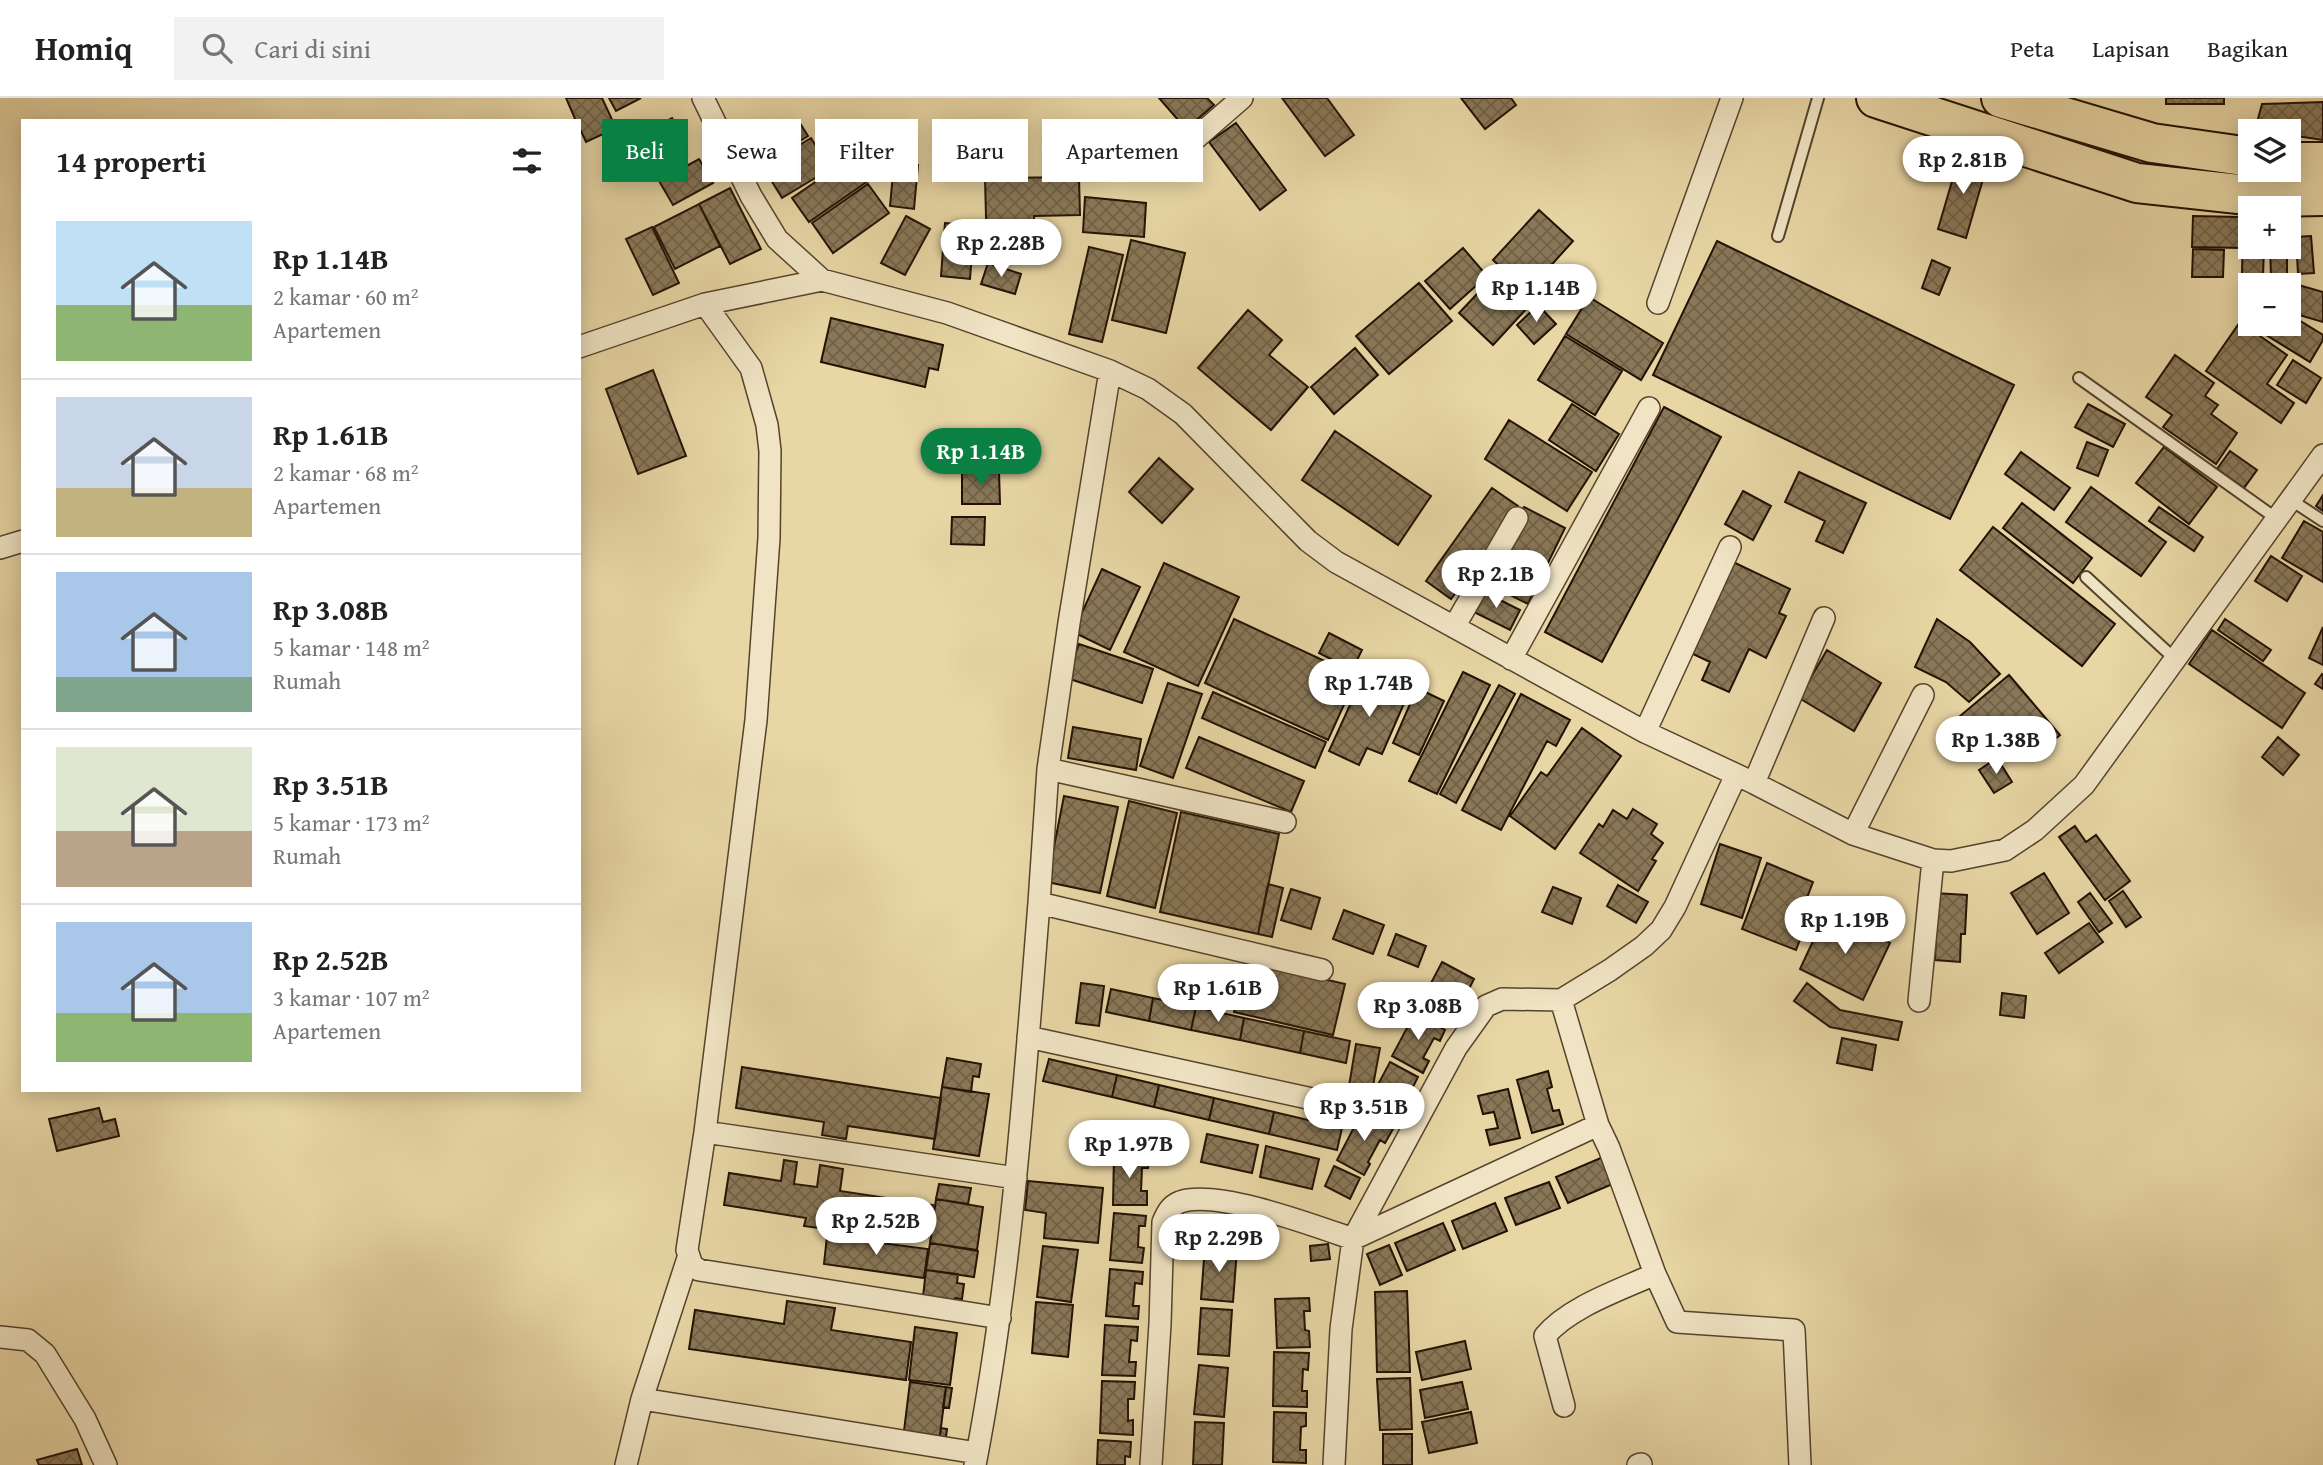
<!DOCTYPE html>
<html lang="id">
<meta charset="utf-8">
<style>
:root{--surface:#fff;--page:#f2f2f2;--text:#222;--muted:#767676;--line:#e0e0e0;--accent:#0b8043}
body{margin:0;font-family:"Gentium Book Plus",serif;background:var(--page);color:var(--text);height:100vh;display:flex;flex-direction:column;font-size:26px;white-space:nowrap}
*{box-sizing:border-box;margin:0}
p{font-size:23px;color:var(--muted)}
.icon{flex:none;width:38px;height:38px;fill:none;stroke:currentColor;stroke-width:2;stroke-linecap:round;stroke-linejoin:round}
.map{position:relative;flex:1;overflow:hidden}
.side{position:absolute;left:21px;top:21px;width:560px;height:973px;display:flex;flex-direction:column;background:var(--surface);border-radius:0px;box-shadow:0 4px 18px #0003}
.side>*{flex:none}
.hud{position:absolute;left:602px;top:21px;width:665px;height:63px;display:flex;gap:14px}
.tools{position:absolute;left:2238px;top:21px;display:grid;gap:14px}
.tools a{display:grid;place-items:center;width:63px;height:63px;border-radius:0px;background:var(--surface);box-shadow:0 4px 18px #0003;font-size:35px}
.price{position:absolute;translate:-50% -60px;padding:0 16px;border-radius:24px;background:#fff;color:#222;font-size:23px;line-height:46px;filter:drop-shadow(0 2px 4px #0008)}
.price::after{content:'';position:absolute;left:50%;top:42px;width:21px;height:16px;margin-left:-10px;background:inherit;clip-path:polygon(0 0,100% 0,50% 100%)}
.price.current{background:var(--accent);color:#fff}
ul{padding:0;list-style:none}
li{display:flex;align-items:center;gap:21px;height:175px;padding:0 35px}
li+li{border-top:2px solid var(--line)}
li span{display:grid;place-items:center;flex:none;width:196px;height:140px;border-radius:0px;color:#555}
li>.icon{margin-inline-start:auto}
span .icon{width:84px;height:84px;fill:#fffc;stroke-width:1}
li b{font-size:30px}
h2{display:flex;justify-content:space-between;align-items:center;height:84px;padding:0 35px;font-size:30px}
.pill{padding:0 24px;border-radius:0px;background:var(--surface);box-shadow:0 4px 18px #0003;font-size:24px;line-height:63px}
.pill.current{background:var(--accent);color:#fff}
header{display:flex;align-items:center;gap:42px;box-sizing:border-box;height:98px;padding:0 35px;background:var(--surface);border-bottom:2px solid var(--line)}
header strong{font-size:33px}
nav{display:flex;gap:38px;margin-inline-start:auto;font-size:24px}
.search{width:490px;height:63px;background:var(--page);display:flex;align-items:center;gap:18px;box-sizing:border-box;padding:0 24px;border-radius:0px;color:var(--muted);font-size:26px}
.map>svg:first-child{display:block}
</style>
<header>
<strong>Homiq</strong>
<div class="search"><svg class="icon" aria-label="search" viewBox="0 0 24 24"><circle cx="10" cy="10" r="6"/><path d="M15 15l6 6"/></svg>Cari di sini</div>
<nav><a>Peta</a><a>Lapisan</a><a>Bagikan</a></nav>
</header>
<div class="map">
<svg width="2323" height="1367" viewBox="0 0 2323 1367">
<defs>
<pattern id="building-cross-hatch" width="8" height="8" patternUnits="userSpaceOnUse" patternTransform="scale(1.75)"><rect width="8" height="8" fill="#897858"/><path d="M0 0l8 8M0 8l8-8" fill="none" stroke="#706147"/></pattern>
</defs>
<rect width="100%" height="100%" fill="#e8d6a5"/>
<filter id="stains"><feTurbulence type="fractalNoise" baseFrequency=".00286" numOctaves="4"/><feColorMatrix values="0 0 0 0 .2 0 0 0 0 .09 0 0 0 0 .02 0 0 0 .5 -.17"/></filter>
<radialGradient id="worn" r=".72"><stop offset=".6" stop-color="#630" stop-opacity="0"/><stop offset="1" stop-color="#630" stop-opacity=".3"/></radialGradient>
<path fill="url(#building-cross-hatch)" stroke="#231204" stroke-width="2" d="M566,0H602L616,30L586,44L579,29V23H576Z
M609,0H641L616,13Z
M1159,0H1207L1214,7L1186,31Z
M1282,0H1327L1354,37L1325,58Z
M1461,0H1511L1516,7L1485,31Z
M2166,0H2224V6H2166Z
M2323,4V42L2289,37V33L2255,32L2262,6Z
M672,20L684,43L648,62L636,39Z
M798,22L808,38L762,66L752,49Z
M1236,25L1286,92L1260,112L1209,44Z
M811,40L830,71L782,100L763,69Z
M1960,56L1988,64L1966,140L1938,131Z
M852,59L868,83L809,124L792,100Z
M699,61L713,85L673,107L659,83Z
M894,65L918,67L914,111L890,108Z
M1079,79L1080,117L1034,118V130H1012L1013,158L987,159L985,80Z
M868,86L889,115L833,155L812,125Z
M730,90L761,151L730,166L699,106Z
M1085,99L1146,105L1144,139L1083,134Z
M699,106L720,148L675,171L654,129Z
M1539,112L1573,143L1527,194L1493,162Z
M906,118L930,131L905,177L881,165Z
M2193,118L2241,119V150L2192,149Z
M2243,120H2250V149H2264L2263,179L2242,178Z
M945,125L974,128L970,181L941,178Z
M652,129L679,185L653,197L626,141Z
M2311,138L2314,175L2298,176L2296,139Z
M1131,142L1185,155L1166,235L1112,222Z
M1717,143L2014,287L1950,421L1653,277Z
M1089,149L1123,157L1102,244L1069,236Z
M2270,149H2287V178H2271Z
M1463,150L1487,178L1450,211L1425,183Z
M2193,151L2224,152L2223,179H2192Z
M1932,162L1950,170L1939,197L1922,190Z
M988,165L1021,176L1015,196L981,186Z
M1498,174L1531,206L1493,247L1459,215Z
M1419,185L1452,223L1389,276L1356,238Z
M2295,186L2323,194V224L2289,214Z
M1589,199L1663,245L1641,282L1566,236Z
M1538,207L1556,226L1534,246L1517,227Z
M1248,212L1282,242L1269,257L1308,289L1271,332L1198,270Z
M2289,216L2323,237V242L2310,264L2258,232L2262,226H2289Z
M831,220L943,247L938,272L929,270L925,289L821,264Z
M2240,224L2287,257L2267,286L2294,305L2281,325L2206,273Z
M1565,238L1622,273L1595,317L1538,282Z
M1355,250L1378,277L1334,316L1311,289Z
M2175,257L2214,285L2205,298L2218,307L2211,316L2237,335L2216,366L2163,329L2172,317L2146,299Z
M2293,262L2321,280L2306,305L2277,287Z
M653,272L686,358L638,376L606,291Z
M1572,306L1619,336L1596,373L1549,342Z
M2088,306L2125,326L2113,349L2075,329Z
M1664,309L1721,339L1602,564L1545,534Z
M1509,322L1592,374L1567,413L1485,361Z
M1335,333L1431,398L1398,447L1302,382Z
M2087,344L2108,352L2098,378L2077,370Z
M2164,349L2217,389L2189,426L2136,385Z
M2230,353L2257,372L2244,390L2217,371Z
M2021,354L2070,390L2054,412L2005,376Z
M1159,360L1193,391L1162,425L1129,394Z
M962,374H999L1000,406H962Z
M1799,374L1866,405L1843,455L1816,443L1825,423L1785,404Z
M2091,389L2166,444L2141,478L2066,424Z
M1492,390L1518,408L1451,501L1426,483Z
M1743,393L1771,408L1753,442L1725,426Z
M2323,397V413L2316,408Z
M2022,405L2092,460L2073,485L2003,430Z
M1524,409L1565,430L1528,506L1486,485Z
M2159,409L2203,439L2194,453L2149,423Z
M952,419H985L984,447L951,446Z
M2304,423L2323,434V484L2282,460Z
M1993,429L2115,526L2082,568L1960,472Z
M2271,458L2302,478L2287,503L2255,483Z
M1733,464L1790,491L1779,515L1786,518L1766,560L1749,551L1729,594L1702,582L1710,564L1691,555Z
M1164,465L1239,499L1198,588L1124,554Z
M1102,471L1140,489L1110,552L1073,534Z
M1482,493L1520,512L1510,532L1472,513Z
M1234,521L1357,578L1328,642L1205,585Z
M1937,521L1970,544L2000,576L1969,604L1946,584L1915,569Z
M2225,521L2271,552L2263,563L2218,532Z
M2323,529V567L2309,560Z
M2212,532L2305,595L2282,630L2189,566Z
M1329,535L1362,552L1352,572L1319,555Z
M1079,546L1153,571L1142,605L1067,580Z
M1827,552L1881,585L1854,633L1799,600Z
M1365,574L1409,594L1382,656L1367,650L1359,667L1329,653Z
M1463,574L1490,587L1437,696L1409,683Z
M2322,576L2323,577V591L2315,586Z
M2009,577L2060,637L2043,651L2024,629L2014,638L2019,644L2004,657L1999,651L1992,656L1960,618Z
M1168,585L1202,596L1173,680L1140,668Z
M1499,587L1515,596L1456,705L1440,696Z
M1417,590L1444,603L1419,657L1393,645Z
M1213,594L1326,644L1315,670L1202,620Z
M1521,596L1570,622L1556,648L1547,643L1501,732L1462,712Z
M1073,629L1141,641L1136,672L1068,660Z
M1582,630L1621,658L1555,751L1510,718L1541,674L1547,678Z
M1199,639L1304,683L1291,714L1186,670Z
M2278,639L2299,657L2283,677L2262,659Z
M1997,660L2012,684L1994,695L1979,672Z
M1064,698L1118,709L1100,795L1047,784Z
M1129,703L1177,715L1155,810L1107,798Z
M1633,711L1657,726L1651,736L1663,745L1652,761L1656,763L1638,793L1580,755L1599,726L1603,729L1613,712L1627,721Z
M1181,714L1279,736L1258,836L1160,814Z
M2075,728L2086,744L2096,737L2130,783L2105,802L2059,739Z
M1720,746L1761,760L1742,820L1701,806Z
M1767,765L1813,784L1798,823L1806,826L1796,852L1742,831Z
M2044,775L2069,815L2037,836L2011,795Z
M1268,786L1283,790L1272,839L1258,836Z
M1618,787L1648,804L1636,825L1607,808Z
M1553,789L1581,800L1572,826L1542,814Z
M1291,791L1320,800L1311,831L1281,822Z
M2123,793L2141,819L2126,829L2109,803Z
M1934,795L1967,797L1965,836H1961L1960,864L1935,862L1936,835H1932Z
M2090,795L2112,825L2099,834L2078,804Z
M1344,812L1384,827L1373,856L1333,841Z
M1826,815L1890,845L1863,902L1800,871Z
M2089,825L2103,844L2059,875L2045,855Z
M1396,836L1426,848L1418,869L1388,857Z
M1246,863L1345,886L1333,937L1234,914Z
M1442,864L1474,881L1468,893L1460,889L1449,909L1456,913L1450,923L1420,906Z
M1081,885L1104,888L1099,928L1076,925Z
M1807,885L1840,912L1902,924L1898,942L1830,929L1794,903Z
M1111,891L1153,900L1149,923L1106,914Z
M2002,895L2026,898L2024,920L2000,917Z
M1153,900L1196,909L1191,932L1149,923Z
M1196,909L1244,920L1240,942L1191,932Z
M1415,915L1445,932L1440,943L1434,940L1423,960L1429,963L1423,975L1392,958Z
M1244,920L1304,933L1300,955L1240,942Z
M1304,933L1350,943L1346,965L1300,955Z
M1842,940L1876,947L1872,972L1837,965Z
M1356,946L1380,950L1372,993L1349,988Z
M947,960L981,966L979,979L973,978L971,994L942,989Z
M1049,961L1117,977L1112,999L1043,983Z
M1390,964L1418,979L1411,993L1406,991L1395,1011L1402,1014L1396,1025L1366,1009Z
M742,969L941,1000L935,1041L848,1028L846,1041L822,1037L824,1024L736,1010Z
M1548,973L1552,989L1547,991L1553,1013L1559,1012L1563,1026L1532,1035L1517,982Z
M1117,977L1159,987L1154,1009L1112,999Z
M1159,987L1214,1000L1209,1022L1154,1009Z
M942,989L989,996L979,1058L933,1051Z
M1508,991L1520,1040L1490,1047L1486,1032L1498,1030L1494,1014L1483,1016L1478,998Z
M1214,1000L1274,1014L1269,1036L1209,1022Z
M99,1010L103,1024L115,1021L119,1038L57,1053L49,1021Z
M1274,1014L1342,1030L1337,1052L1269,1036Z
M1362,1014L1393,1031L1385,1045L1380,1042L1368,1064L1370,1066L1364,1077L1337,1062Z
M1122,1023L1147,1026L1145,1048L1120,1046Z
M1207,1036L1258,1047L1252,1075L1201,1064Z
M1266,1048L1319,1061L1312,1091L1260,1079Z
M1114,1057L1149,1058L1148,1070H1142L1141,1093H1147V1107H1113Z
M1603,1059L1615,1085L1568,1105L1556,1079Z
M784,1062L797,1064L794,1086L817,1089L820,1067L843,1071L840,1093L933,1107L928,1139L827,1123L826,1131L804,1128L806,1120L724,1107L729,1075L781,1083Z
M1334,1068L1360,1080L1350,1101L1325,1088Z
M1028,1083L1103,1090L1098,1145L1044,1140L1046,1115L1025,1112Z
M1549,1084L1560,1110L1516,1127L1505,1100Z
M939,1086L971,1090L968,1106L936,1101Z
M936,1101L983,1109L977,1152L930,1145Z
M1495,1105L1507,1133L1463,1151L1452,1123Z
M1114,1115L1146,1118L1145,1128H1139L1138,1149L1144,1150L1142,1165L1110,1162Z
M1209,1120L1239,1122L1237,1144L1207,1141Z
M1443,1125L1455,1152L1407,1173L1395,1145Z
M827,1138L928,1151L924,1180L824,1166Z
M930,1145L978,1153L974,1179L926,1172Z
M1328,1146L1330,1161L1311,1163L1310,1148Z
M1389,1147L1402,1177L1380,1187L1367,1156Z
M1043,1148L1078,1152L1071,1204L1037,1199Z
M1205,1148L1237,1151L1233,1204L1201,1201Z
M1110,1171L1143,1174L1142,1186L1135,1185L1133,1208H1139L1138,1221L1106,1218Z
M926,1172L958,1176L957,1185L964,1186L962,1201L955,1200L954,1203L923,1199Z
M1407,1193L1410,1274H1377L1375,1194Z
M1309,1200L1310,1213H1304L1305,1232L1309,1233L1310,1249L1277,1250L1275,1201Z
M787,1203L835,1210L831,1232L911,1244L906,1282L689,1251L695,1212L784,1226Z
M1036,1204L1073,1207L1068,1259L1032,1255Z
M1201,1210L1232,1212L1229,1258L1198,1256Z
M1105,1227L1138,1229L1137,1243L1131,1242L1129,1264H1136L1135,1278L1102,1277Z
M915,1229L957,1235L950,1287L909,1282Z
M1465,1243L1471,1271L1422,1282L1416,1254Z
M1274,1254L1309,1255L1308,1272L1303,1271L1302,1293H1307V1309L1273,1308Z
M1199,1267L1228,1270L1224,1319L1194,1316Z
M1410,1280L1412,1331L1380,1332L1377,1281Z
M1102,1283L1135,1284L1134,1301H1128V1323L1133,1322V1337L1100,1335Z
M910,1284L946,1289L939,1345L903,1341Z
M1462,1284L1468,1311L1425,1320L1420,1292Z
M946,1289L952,1290L949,1310L943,1309Z
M1274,1314L1306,1315V1328L1301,1329L1300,1352H1306V1365L1273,1364Z
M1471,1314L1477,1345L1429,1355L1422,1324Z
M1195,1324L1224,1325L1222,1367H1193Z
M941,1330L947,1331L945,1346L939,1345Z
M1383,1336H1412V1367H1383Z
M1098,1342L1131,1344L1130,1359L1125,1358V1367H1097Z
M77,1351L82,1367H39L37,1362Z"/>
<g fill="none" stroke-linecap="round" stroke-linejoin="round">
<defs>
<path id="lane" d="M1778,138L1818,0
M2079,280L2277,421
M2291,402L2323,423
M2086,479L2176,562"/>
<path id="street" d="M703,0L751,98L777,141L822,182L947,215L1110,273L1148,291L1183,316L1308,443L1336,464L1645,634L1754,685L1853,736L1933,762L1951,763L2005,752L2035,732L2084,687L2323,357
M1196,40L1242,0
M1658,205L1732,0
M705,206L751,270L767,327L770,353L769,440L756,622L705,1034L1016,1080
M579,249L705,206L822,182
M1110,273L1069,525L1048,671L1039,805L1322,872
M0,450L23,443
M1454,529L1517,420
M1511,561L1649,310
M1645,634L1730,449
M1048,671L1285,724
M1754,685L1824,520
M1853,736L1923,597
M1561,902L1598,1027L1609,1050L1655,1176C1620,1192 1569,1209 1545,1238L1564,1308
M1919,903L1933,762
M1028,939L1344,1008
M705,1034L687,1152L692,1167L699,1172L1000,1220
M688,1160L642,1301L977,1355
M1655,1176L1677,1224L1794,1232L1800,1367
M0,1239L28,1242L45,1256L85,1321L106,1367
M626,1367L642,1301
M975,1367C1011,1181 1024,993 1039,805
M1151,1367L1160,1226L1163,1124C1167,1115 1170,1108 1180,1104C1217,1091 1315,1128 1353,1141L1598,1027
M1334,1367L1341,1231L1353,1141L1456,950L1486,908L1502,901L1561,902L1610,872L1644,848L1661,832L1675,809L1736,677
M1638,1367L1641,1366"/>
<path id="highway" d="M1876,0L2137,85L2266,99L2323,98
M2001,0L2152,45L2250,59
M2289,64H2323"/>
</defs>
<use href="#lane" stroke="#54432c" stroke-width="14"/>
<use href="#street" stroke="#54432c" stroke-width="24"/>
<use href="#highway" stroke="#231204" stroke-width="42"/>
<use href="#lane" stroke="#f0e4c4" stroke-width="10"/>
<use href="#street" stroke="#f0e4c4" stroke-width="21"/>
<use href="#highway" stroke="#e8d6a5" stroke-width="38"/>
</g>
<rect width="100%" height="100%" filter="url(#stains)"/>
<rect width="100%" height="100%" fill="url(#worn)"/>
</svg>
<div class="tools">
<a><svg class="icon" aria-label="layers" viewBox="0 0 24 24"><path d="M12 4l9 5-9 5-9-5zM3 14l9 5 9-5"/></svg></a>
<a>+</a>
<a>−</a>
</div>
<b class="price" style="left:1963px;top:98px">Rp 2.81B</b>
<b class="price" style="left:1001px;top:181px">Rp 2.28B</b>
<b class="price" style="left:1536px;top:226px">Rp 1.14B</b>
<b class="price current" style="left:981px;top:390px">Rp 1.14B</b>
<b class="price" style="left:1496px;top:512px">Rp 2.1B</b>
<b class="price" style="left:1369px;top:621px">Rp 1.74B</b>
<b class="price" style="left:1996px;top:678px">Rp 1.38B</b>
<b class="price" style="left:1845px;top:858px">Rp 1.19B</b>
<b class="price" style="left:1218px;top:926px">Rp 1.61B</b>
<b class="price" style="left:1418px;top:944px">Rp 3.08B</b>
<b class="price" style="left:1364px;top:1045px">Rp 3.51B</b>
<b class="price" style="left:1129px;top:1082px">Rp 1.97B</b>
<b class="price" style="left:876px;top:1159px">Rp 2.52B</b>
<b class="price" style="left:1219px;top:1176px">Rp 2.29B</b>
<div class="hud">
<a class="pill current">Beli</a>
<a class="pill">Sewa</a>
<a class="pill">Filter</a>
<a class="pill">Baru</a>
<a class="pill">Apartemen</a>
</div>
<section class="side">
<h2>14 properti<svg class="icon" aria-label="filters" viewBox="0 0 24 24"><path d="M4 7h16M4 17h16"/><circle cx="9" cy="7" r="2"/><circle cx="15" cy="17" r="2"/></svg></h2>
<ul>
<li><span style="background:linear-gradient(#bfe0f5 60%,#8fb573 0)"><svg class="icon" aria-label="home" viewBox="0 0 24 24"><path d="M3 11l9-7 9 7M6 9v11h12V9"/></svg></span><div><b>Rp 1.14B</b><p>2 kamar · 60 m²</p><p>Apartemen</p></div></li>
<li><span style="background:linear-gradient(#c9d6e8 65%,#c2b280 0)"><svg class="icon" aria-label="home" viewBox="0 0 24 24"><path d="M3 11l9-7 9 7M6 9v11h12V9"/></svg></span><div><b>Rp 1.61B</b><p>2 kamar · 68 m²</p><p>Apartemen</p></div></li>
<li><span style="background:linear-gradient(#a9c7e8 75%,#7fa58c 0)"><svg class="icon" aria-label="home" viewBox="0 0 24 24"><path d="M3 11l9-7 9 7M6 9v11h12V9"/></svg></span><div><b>Rp 3.08B</b><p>5 kamar · 148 m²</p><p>Rumah</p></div></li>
<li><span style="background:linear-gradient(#dfe7d0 60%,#b9a48a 0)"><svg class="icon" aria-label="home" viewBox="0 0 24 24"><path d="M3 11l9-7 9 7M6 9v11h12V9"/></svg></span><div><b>Rp 3.51B</b><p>5 kamar · 173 m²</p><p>Rumah</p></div></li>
<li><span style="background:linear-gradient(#a9c7e8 65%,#8fb573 0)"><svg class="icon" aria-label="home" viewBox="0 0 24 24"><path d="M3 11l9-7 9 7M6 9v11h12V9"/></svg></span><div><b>Rp 2.52B</b><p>3 kamar · 107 m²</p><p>Apartemen</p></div></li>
</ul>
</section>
</div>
